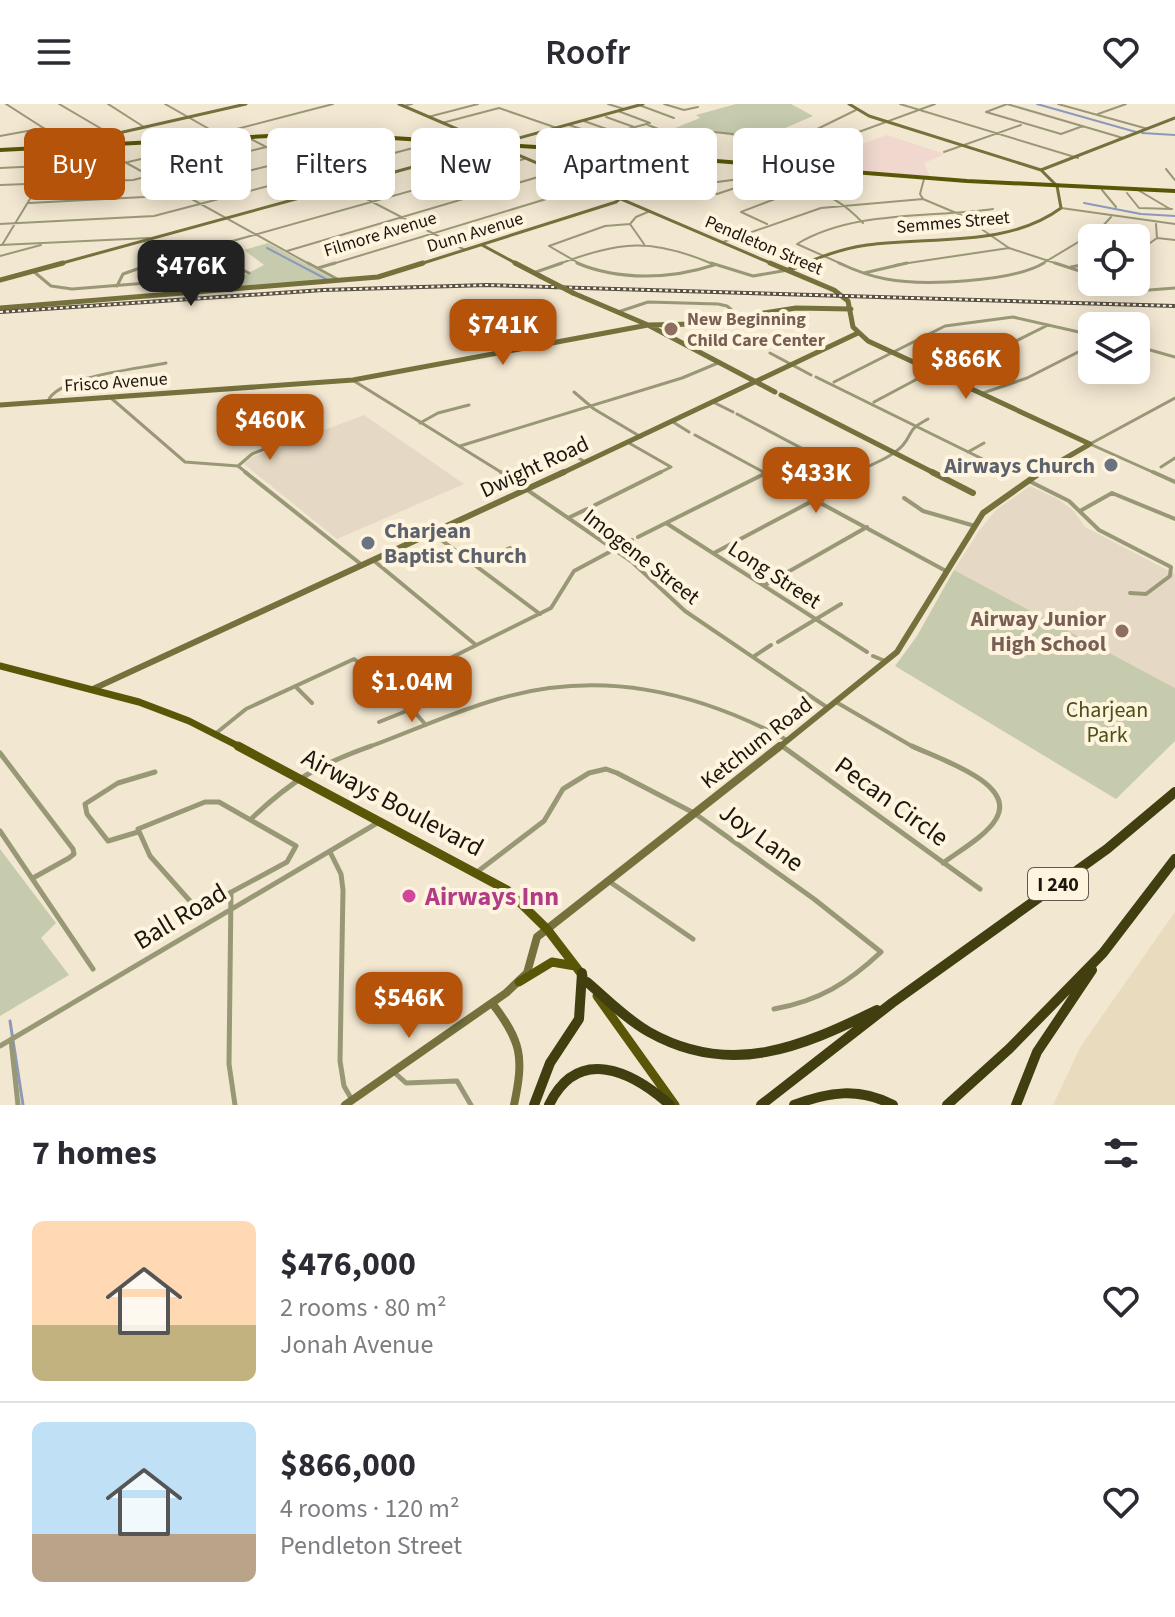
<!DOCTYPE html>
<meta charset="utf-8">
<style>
:root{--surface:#fff;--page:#f7f7f7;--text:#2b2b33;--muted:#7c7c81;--line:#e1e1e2;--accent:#b45309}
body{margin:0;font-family:"Source Sans 3",sans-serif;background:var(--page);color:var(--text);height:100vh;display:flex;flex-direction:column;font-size:30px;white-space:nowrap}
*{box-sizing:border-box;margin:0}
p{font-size:26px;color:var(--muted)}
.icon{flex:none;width:44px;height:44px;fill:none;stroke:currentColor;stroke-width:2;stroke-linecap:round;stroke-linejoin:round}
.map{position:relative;height:1001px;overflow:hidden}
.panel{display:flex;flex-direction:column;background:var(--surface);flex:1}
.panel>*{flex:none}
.banner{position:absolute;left:24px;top:24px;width:1128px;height:72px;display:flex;gap:16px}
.tools{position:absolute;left:1078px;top:120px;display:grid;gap:16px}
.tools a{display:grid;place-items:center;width:72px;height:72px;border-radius:12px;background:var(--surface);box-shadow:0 4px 20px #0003;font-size:40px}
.price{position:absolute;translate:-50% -68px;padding:0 18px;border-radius:16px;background:var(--accent);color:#fff;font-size:26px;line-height:52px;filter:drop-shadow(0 2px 4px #0008)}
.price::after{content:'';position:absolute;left:50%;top:48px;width:24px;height:18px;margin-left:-12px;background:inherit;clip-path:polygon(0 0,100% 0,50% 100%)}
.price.selected{background:#222;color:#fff}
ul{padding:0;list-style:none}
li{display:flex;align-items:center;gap:24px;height:200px;padding:0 32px}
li+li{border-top:2px solid var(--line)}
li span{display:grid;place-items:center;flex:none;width:224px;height:160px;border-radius:12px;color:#555}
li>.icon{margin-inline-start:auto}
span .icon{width:96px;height:96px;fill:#fffc;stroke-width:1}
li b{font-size:34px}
h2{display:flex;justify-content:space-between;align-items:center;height:96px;padding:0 32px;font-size:34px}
.chip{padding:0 28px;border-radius:12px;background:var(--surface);box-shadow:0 4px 20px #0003;font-size:28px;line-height:72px}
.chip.selected{background:var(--accent);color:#fff}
header{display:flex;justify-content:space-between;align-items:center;height:104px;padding:0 32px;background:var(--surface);font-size:36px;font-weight:600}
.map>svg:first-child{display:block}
</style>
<header><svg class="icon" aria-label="menu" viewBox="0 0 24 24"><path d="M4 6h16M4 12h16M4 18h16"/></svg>Roofr<svg class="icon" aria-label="heart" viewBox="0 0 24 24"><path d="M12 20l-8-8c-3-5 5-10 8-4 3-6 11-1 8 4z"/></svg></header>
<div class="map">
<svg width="1175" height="1001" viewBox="0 0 1175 1001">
<rect width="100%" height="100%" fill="#f2e7d1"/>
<path fill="#f1d8cf" d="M887,31L945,50L924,59L930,73L803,61Z"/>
<path fill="#e9dbbe" d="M1175,808V1001H1053L1081,942Z"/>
<path fill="#e5d8c4" d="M364,311L464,380L337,435L244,360L250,354Z
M1030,382L1058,395L1074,407L1085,423L1175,470V584L954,466L979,427L996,406Z"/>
<path fill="#c7cbad" d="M736,0H791L813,12L762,34L747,35L702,25L693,32L670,26L700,14L696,11Z
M268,139L335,176L213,187L264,161L244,146Z
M954,466L1175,584V637L1116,695L895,562L917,532Z
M0,745L56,819L41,834L69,871L0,912Z"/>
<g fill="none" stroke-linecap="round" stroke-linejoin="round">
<path stroke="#8a9ab8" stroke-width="2" d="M1037,0L1136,28
M1142,29L1175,31
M1084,99L1141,110L1175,112
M267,144L326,175"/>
<path stroke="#8a9ab8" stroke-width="3" d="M10,917L23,1001"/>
<path stroke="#999876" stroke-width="2" d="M6,0L70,41
M59,0L112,31
M108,0L144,23
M165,0L225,34
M608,0L624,5
M664,0L684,6L698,3
M900,0L1078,54
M1007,0L986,8L1061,30L1083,22
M1007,0L1123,34
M1058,0L1148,25
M639,1L674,14
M403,2L412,0
M618,7L650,19
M1098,10L1126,0
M428,13L478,0
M606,13L634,23
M584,17L615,28
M442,19L499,4L557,24
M569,21L602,32L650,19
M648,21L661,26
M628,26L640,31
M338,31L381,51
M0,32L44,24
M611,32L624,37
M247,33L465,146
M801,33L834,37L935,0
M801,33L856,6
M194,36L333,0
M184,38L217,55
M94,41L311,161
M944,48L1021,21
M664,53L703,27L733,30
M795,63L820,50
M0,64L128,58L194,43
M1166,65L1175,76
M677,66L710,79L739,75L762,83
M572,75L609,67L645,77
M648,76L665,82L694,73
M681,77L717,90L750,79
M0,81L133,76L266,43
M1102,86L1116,103
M1138,86L1170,105
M1127,89L1139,104L1172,105
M923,95L961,111L1009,144L1061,161
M923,95L920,90L924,75
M29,99L144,93L356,40
M1061,104L1175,120
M741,108C795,88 817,71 863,119
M741,108L767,120
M0,120L154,112L436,38
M630,120L644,140
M1157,134L1175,136
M723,138L821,104L923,95
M0,141L149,134
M2,141L50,62
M549,142L582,161
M549,142L605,122L630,120L636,113L650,107
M207,144L230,161
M287,147L555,68
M1136,149L1157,134L1156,120
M0,152L41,141
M147,161L524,55
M329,161L589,82
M556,161C621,137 651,133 715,161
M844,161L797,140C853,106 930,114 993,105
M895,161L1009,144
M1040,161L1100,125L1111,113
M1082,161L1092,159"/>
<path stroke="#999876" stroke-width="3" d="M228,159L249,169
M308,159L337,175
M577,159C619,177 672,175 714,161
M711,159L753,172L788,166
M839,159C854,166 869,172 886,175C923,182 1012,178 1044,159
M1055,159L1092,171
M1071,163L1092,159
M318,164L335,159
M33,167L51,182L72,185L172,177L232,162
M533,169L562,159
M864,169L907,159
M1116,178L1149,186L1175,184
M117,182L123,170L154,159
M618,208L648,198L718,200L727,202L740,213
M1136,242L1175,253
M770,249L811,271
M1136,259L1148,246
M1119,271L1127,266
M816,273L1011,369
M354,277L504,370
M834,278L945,222L1013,213L1092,231
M574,288L594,305L641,333
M983,289L1027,274L1092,241
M111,294L185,358L238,362L248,370
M48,297C59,272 138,265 166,259
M874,298L951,257L1008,241L1048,221
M715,299L733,308
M737,310L850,370
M673,318L689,328
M420,319L438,309L469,301
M695,331L767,370
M629,339L671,363
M1090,340L1175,294
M1090,340L1157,370
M460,342L682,274L718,259
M566,346L585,358
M968,348L984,339
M238,362L252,350L288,336
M1161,363L1175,354
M657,370L671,363
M852,370C867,362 892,354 903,341C915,326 906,327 928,315"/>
<path stroke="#999876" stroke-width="4" d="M245,368L362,461
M501,368L631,457L685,507L828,604
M763,368L946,467
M846,368L850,370
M1153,368L1175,378
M1029,377L1069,397L1099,426L1171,463L1170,472L1146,490L1130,489
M904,394L923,407L975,422
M595,401L661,368
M1080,407L1112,389L1175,415
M568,414L587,405
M666,419L867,548
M432,429L540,510
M638,433L764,370
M714,449L816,395L856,368
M373,456L476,541
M474,460L510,444
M765,481L867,423
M778,538L841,500
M873,552L885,557
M753,553L771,541
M296,583L312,599
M392,583L551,504L574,467L632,436
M836,598L915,644
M379,618L434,596
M215,630L246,605L354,555L392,583L426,621
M781,641L785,644
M366,644C410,628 453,608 498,595C600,565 696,587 787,636"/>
<path stroke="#999876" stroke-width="5" d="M782,642L980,785
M912,642C936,654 1018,679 996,715C986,732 959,747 943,759
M0,649L73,745L74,750L69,754L33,774
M205,698H219L296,742L287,758L198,806L150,752L138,725Z
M251,715C292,676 318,661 371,642
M0,727L93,865
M138,728L108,737L87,710L85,700L118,679L155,668
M330,748L341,770L343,786L340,957L344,982L352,996
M477,768L544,717L563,685L589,669L606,665L617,669L694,709L814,795L881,848C848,879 819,897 774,905
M610,778L693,835
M231,788L229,960L235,1001
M11,936L18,1001
M0,942L379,718
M395,969L406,979L457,977L471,1001"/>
<path stroke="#74713d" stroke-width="3" d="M399,0L775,161
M66,41L246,0
M1041,66L1175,14
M482,141L519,161
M55,161L643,0
M417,161L616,98L637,80L708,56
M801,161C822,152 844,144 867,141C930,132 1007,144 1061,104L1057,82L1041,66L869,12L849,0"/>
<path stroke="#74713d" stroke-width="5" d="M515,159L540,172
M770,159L834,186L848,197L853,223L868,237L1090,340
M788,166L806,159
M0,176L63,159
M573,189L648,221L775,288
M0,204L378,173L423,159
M781,291L936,370
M0,301L353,276L648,221L695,220L796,204L851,205
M560,370L858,229
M1038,370L1090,340"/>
<path stroke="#74713d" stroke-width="6" d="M932,368L973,389
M93,585L564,368
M778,644L897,548L983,409L1041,368"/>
<path stroke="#74713d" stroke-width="8" d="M492,899C522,938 524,953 514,1001
M345,1001L506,889L527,869L537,833L780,642"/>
<path stroke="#5a5607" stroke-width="4" d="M0,46L288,31H344L552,44L967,77L1175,87"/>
<path stroke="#5a5607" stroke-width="7" d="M0,562L139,598L189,617L242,644"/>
<path stroke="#5a5607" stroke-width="9" d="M238,642L507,786L547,825L583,872
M519,878L552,858L575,862
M597,892L675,1001"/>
<path stroke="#413e10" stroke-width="10" d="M587,878C607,895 626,915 649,928C731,974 801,943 877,906
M534,1001L550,959L579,915L582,869
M549,1001C578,941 632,967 670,1001
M761,1001L892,899L1107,745L1175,688
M794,1001C828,988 859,983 893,1001
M947,1001L1009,945L1103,849L1175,755
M1016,1001L1037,948L1092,866"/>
<defs>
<path id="rail" d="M0,208L323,186L487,181L1175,202"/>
</defs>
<use href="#rail" stroke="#575145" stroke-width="4"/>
<use href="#rail" stroke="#fff4de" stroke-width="2" stroke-dasharray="3" stroke-linecap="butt"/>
<path stroke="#74713d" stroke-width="5" d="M540,172L573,189"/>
</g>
<g fill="#8d6e63" stroke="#fff4de" stroke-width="3">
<circle cx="671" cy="225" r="8"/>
<circle cx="1122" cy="527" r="8"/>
</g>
<g fill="#6b7280" stroke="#fff4de" stroke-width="3">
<circle cx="1111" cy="361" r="8"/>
<circle cx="368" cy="439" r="8"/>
</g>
<circle fill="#d1479c" stroke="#fff4de" stroke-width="3" cx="409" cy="792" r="8"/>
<g text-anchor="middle" stroke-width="8" stroke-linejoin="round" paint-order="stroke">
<g font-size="18" fill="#1b170f" stroke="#fff4de">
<text transform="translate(953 118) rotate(-5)" y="6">Semmes Street</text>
<text transform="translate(475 128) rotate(-17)" y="6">Dunn Avenue</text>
<text transform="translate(380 130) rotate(-17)" y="6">Filmore Avenue</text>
<text transform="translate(764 141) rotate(23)" y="6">Pendleton Street</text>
<text transform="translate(116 278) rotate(-4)" y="6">Frisco Avenue</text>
</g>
<g font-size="18" font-weight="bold" fill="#785e54" stroke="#fff4de" text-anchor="start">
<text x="687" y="221">New Beginning<tspan x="687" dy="21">Child Care Center</tspan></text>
</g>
<rect fill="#fff4de" stroke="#5f594d" stroke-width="2" x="1028" y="764" width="60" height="32" rx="6"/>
<g font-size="20" font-weight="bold" fill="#1b170f">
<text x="1058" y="787">I 240</text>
</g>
<g font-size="22" font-weight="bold" fill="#5b616d" stroke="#fff4de" text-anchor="end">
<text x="1095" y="369">Airways Church</text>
<text x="384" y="434" text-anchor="start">Charjean<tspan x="384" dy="25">Baptist Church</tspan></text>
</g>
<g font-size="22" fill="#1b170f" stroke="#fff4de">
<text transform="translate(534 362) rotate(-25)" y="8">Dwight Road</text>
<text transform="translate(642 452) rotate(38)" y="8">Imogene Street</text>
<text transform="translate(775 470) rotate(33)" y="8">Long Street</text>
<text transform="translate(756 638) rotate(-38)" y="8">Ketchum Road</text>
</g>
<g font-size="22" font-weight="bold" fill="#785e54" stroke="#fff4de" text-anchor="end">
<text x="1106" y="522">Airway Junior<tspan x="1106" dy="25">High School</tspan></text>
</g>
<g font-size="22" fill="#4c4f17" stroke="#fff4de">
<text x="1107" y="613">Charjean<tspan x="1107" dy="25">Park</tspan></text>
</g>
<g font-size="26" fill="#1b170f" stroke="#fff4de">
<text transform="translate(892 697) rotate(36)" y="9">Pecan Circle</text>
<text transform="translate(393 698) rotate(28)" y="9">Airways Boulevard</text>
<text transform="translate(762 733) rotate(36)" y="9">Joy Lane</text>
<text transform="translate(180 812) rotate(-31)" y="9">Ball Road</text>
</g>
<g font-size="26" font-weight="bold" fill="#b23c85" stroke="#fff4de" text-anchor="start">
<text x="425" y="801">Airways Inn</text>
</g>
</g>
</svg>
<div class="tools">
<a><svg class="icon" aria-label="locate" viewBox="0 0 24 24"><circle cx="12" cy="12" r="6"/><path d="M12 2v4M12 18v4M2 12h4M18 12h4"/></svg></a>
<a><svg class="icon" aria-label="layers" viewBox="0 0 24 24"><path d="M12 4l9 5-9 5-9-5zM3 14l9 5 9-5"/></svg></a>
</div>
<b class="price selected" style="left:191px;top:204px">$476K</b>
<b class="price" style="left:503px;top:263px">$741K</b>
<b class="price" style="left:966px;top:297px">$866K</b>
<b class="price" style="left:270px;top:358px">$460K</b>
<b class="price" style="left:816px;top:411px">$433K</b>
<b class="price" style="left:412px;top:620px">$1.04M</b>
<b class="price" style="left:409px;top:936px">$546K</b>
<div class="banner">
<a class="chip selected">Buy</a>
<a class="chip">Rent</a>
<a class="chip">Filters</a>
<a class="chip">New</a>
<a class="chip">Apartment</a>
<a class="chip">House</a>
</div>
</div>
<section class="panel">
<h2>7 homes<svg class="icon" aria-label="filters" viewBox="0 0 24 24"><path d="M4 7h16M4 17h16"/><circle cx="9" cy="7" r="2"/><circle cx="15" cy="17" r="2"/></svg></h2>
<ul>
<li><span style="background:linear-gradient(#ffd9b3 65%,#c2b280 0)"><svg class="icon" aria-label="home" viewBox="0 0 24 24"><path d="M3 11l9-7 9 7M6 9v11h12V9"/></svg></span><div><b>$476,000</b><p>2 rooms · 80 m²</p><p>Jonah Avenue</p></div><svg class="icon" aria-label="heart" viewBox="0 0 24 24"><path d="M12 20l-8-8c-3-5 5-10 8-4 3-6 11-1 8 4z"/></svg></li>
<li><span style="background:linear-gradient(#bfe0f5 70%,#b9a48a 0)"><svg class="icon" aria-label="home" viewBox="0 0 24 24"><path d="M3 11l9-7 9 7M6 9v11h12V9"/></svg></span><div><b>$866,000</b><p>4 rooms · 120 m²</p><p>Pendleton Street</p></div><svg class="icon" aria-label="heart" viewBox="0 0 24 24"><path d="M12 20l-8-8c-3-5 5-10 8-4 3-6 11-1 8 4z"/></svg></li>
</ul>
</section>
